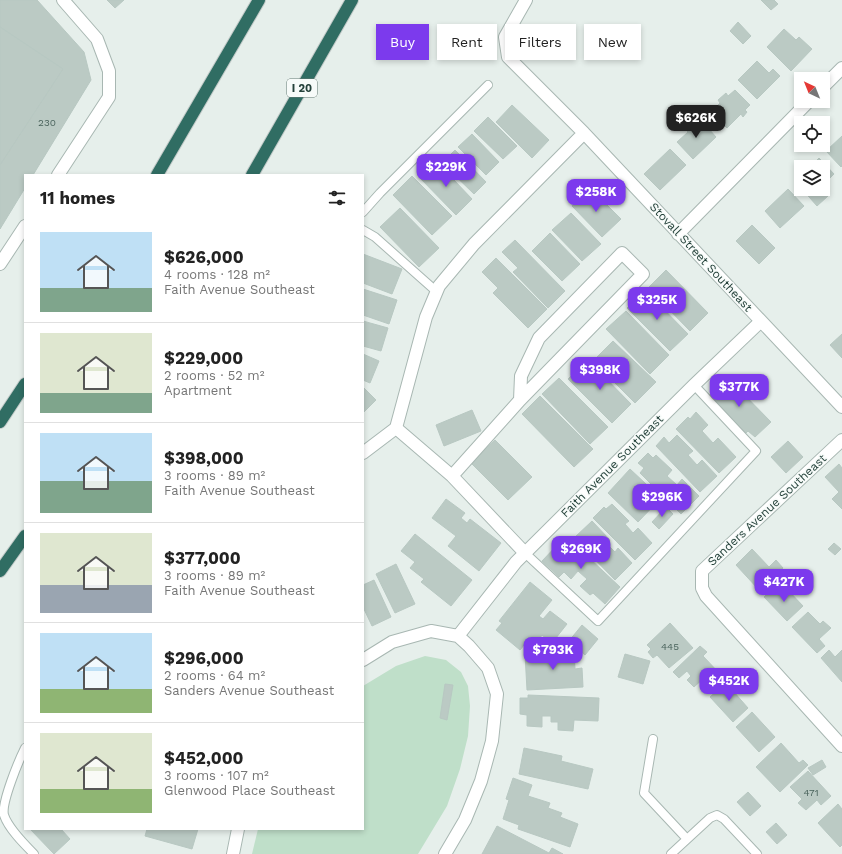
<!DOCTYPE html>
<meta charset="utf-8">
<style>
:root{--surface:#fff;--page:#f6f6f6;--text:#222;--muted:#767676;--line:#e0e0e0;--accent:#7c3aed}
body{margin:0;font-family:"Work Sans",sans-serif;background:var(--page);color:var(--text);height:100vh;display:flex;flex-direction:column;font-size:15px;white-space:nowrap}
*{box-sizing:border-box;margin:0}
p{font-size:13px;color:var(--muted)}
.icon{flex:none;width:22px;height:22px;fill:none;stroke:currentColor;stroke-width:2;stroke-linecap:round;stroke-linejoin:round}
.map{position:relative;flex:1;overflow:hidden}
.side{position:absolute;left:24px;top:174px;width:340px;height:656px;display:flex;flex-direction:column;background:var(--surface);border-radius:0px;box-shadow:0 2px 6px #0003}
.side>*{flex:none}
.top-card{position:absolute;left:376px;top:24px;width:380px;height:36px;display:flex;gap:8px}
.needle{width:26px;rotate:317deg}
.fabs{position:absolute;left:794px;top:72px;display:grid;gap:8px}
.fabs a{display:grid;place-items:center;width:36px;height:36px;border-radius:0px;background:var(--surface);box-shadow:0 2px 6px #0003;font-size:20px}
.price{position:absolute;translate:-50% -34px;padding:0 9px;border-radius:8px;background:var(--accent);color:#fff;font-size:13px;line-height:26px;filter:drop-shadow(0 1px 2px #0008)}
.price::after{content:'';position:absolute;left:50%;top:24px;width:12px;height:9px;margin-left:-6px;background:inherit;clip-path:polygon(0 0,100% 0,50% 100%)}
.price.active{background:#222;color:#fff}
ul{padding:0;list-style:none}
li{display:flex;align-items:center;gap:12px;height:100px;padding:0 16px}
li+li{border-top:1px solid var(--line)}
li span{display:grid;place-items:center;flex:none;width:112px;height:80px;border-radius:0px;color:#555}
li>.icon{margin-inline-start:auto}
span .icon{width:48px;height:48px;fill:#fffc;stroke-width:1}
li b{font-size:17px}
h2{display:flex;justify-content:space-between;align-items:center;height:48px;padding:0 16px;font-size:17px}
.tag{padding:0 14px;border-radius:0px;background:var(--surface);box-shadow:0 2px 6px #0003;font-size:14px;line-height:36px}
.tag.active{background:var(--accent);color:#fff}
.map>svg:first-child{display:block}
</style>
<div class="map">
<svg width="842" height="854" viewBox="0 0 842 854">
<rect width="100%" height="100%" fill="#e6efeb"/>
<path fill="#bfdfc9" d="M425,656L446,660L461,672L468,686L470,706L468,736L460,769L447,806L418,854H252L258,829H363V686L396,666Z"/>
<path fill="#bbcac4" stroke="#b8c8c2" d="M0,0H37L84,52L91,80L33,175H25V188L0,229V165L63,69L0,27Z
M107,0H124L115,8Z
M761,0H774L778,4L771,10Z
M738,22L751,36L743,44L730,31Z
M0,27L63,69L0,165Z
M784,29L796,40L799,37L812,49L791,71L767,47Z
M757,61L769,73L773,69L780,76L757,99L738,80Z
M735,90L750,105L745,110L747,112L743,117L741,114L727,128L711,112L720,103L718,100L726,93L728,96Z
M512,105L549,140L532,158L496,122Z
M488,117L517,146L503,159L474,131Z
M701,120L716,137L693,159L677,142L688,132L685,129L693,122L696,125Z
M472,134L499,162L486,175L458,147Z
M842,136V166L841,167L826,151Z
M670,149L686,165L660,190L644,174Z
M455,150L486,182L474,194L442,163Z
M819,158L834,174L827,181L830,184L823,190L828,196L817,206L802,189H823V167H810Z
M436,161L472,199L456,215L419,177Z
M801,175V188L794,181Z
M412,176L452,216L432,235L393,195Z
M590,188L621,219L602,237L572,206Z
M788,189L804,206L780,228L765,211Z
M400,208L439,248L419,267L380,227Z
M571,213L601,244L582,261L552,230Z
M752,225L775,248L759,264L736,241Z
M550,233L580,264L562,281L532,251Z
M515,240L565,291L548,308L513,272L518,268L502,252Z
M363,254L402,269L392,294L363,283Z
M496,258L547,309L528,328L493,293L498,288L482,272Z
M666,270L708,313L690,331L648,288Z
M363,289L397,300L389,324L363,315Z
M645,290L688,334L670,351L627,308Z
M626,311L669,355L650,374L606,329Z
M363,321L388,328L381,351L363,346Z
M842,334V358L830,345Z
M613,341L656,382L635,403L593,361Z
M363,354L379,361L370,383L363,380Z
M588,360L631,404L612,423L568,379Z
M725,375L771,422L755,437L748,431L745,434L709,396L715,390L713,388Z
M559,378L608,427L590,444L542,394Z
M363,387L376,400L363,413Z
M540,396L593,449L574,467L522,414Z
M472,410L481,431L444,446L436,425Z
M696,412L708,425L702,431L713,443L718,438L736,457L719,473L676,429L688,417L690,419Z
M677,435L693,451L688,455L697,465L702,460L717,476L700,492L656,446L664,437L669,443Z
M495,440L532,477L508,500L471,463Z
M788,441L803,457L786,473L771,457Z
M648,453L653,458L656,455L672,470L667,476L677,485L682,479L699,496L681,514L640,473L644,468L638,463Z
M839,464L842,468V509L832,499L839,492L825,477Z
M630,469L661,498L638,522L608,493Z
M446,499L465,513L461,518L467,523L470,519L501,543L479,571L448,546L456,536L432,518Z
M612,504L629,521L625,524L633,533L638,528L652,543L635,560L593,518L604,507L606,509Z
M666,507L673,514L659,529L652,522Z
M592,521L610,540L607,544L615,552L618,548L632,563L615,580L574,538Z
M415,534L472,580L451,606L421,582L424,579L410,568L415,562L401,551Z
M562,540L567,545L571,541L620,587L605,604L593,593L590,595L580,586L587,579L578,571L571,579L564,572L559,577L542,561Z
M834,543L841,549L835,555L828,549Z
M752,549L769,567L776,560L783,568L759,590L736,565Z
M396,564L415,604L395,613L376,574Z
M374,580L391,617L372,626L363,607V585Z
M530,582L552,600L539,616L543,619L550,611L567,624L552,643L542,635L534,646L528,640L520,650L496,630L502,623L499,621Z
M785,587L803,606L787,621L764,597L774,588L779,593Z
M808,612L820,624L823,621L831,628L819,639L825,646L817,653L792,627Z
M670,623L693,648L669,668L657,655L653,658L648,652L651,649L647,645Z
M582,625L598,639L585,655L569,641Z
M700,646L707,652L703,656L720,674L711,683L705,677L694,687L687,680L691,676L687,671L679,678L673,672Z
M829,650L835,657L842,650V682L821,658Z
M574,651L575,669L582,668L583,687L527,690L525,654Z
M625,654L650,661L643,684L618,677Z
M726,683L748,708L733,722L710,697Z
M445,684L453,685L447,720L440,718Z
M528,695L599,698L598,721L574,720L573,731L558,730V722H551V716H542V727L527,726V715L520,714V698H528Z
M752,712L775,737L759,752L736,727Z
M781,743L799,763L803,760L808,765L780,792L756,767Z
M524,748L562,756L561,761L593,769L588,789L519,774Z
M822,760L826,767L813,775L808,768Z
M808,771L831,796L821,805L817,800L806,810L798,803L802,799L790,787Z
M513,778L532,785L528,796L550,803L548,808L562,813L560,817L578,824L570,847L518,829L519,825L503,819L509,800L506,799Z
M748,792L761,806L750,816L737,802Z
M838,804L842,809V845L840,847L818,823Z
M776,823L787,835L777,844L766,832Z
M497,826L549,853L552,848L563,854H482Z
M30,829H61L70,839L54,854Z
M147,829H198L192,849L145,836Z"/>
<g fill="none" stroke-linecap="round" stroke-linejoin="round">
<defs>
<path id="service" d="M363,212L380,193L488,85
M363,230L375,237L437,292
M525,553L598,621L756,451L694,385
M653,739L644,793L687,839
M25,748C19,760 1,803 4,815C8,828 24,844 34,854
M671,854L710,818L717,815L724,819L757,854"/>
<path id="minor" d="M526,0L505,37L508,57L584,133L842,407
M823,87L842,68
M58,175L109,97V71L97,39L63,0
M678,234L809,101
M0,264L25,226
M396,428L452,476L525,553
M842,440L702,571V588L706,596L842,746
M363,453L396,428L426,317L439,286L474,244L584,133
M452,476L520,400L643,274L622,253L539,338L521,376L520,400
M363,660L392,642L431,631L458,636
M233,854L238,829
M445,854L465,820L481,781L492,741L497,694L488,668L469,646L458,636L516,562L694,385L761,321"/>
<path id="motorway" d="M157,175L259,0
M252,175L352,0
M0,422L25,384
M0,571L25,536"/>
</defs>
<use href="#service" stroke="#a8b7b2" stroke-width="10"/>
<use href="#minor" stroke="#a8b7b2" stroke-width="14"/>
<use href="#motorway" stroke="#c2cac8" stroke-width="14"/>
<use href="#service" stroke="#fff" stroke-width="8"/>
<use href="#minor" stroke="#fff" stroke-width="12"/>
<use href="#motorway" stroke="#306d63" stroke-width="12"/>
</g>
<g text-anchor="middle" stroke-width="3" stroke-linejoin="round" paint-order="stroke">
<g font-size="10" fill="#4a635c">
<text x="47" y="126">230</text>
<text x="670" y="650">445</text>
<text x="811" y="796">471</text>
</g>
<rect fill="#f7fbf9" stroke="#637973" stroke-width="1" x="287" y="79" width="30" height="18" rx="3"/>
<g font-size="11" font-weight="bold" fill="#24413a">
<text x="302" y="92">I 20</text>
</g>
<g font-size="12" fill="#24413a" stroke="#f7fbf9">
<text transform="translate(701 257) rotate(47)" y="4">Stovall Street Southeast</text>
<text transform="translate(612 466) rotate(-45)" y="4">Faith Avenue Southeast</text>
<text transform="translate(767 510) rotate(-43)" y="4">Sanders Avenue Southeast</text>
</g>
</g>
</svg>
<div class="fabs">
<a><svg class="needle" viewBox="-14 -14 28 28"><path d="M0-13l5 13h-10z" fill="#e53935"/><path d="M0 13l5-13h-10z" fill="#767676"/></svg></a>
<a><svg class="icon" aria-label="locate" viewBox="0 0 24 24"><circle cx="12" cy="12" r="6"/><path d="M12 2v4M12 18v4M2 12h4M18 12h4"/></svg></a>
<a><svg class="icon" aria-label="layers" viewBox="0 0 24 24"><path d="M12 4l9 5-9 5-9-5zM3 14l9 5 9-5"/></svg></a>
</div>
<b class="price active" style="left:696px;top:139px">$626K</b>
<b class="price" style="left:446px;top:188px">$229K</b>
<b class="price" style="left:596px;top:213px">$258K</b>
<b class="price" style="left:657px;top:321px">$325K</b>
<b class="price" style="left:600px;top:391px">$398K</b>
<b class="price" style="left:739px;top:408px">$377K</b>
<b class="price" style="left:662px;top:518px">$296K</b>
<b class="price" style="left:581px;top:570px">$269K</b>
<b class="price" style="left:784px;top:603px">$427K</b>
<b class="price" style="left:553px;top:671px">$793K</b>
<b class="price" style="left:729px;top:702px">$452K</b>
<div class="top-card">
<a class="tag active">Buy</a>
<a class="tag">Rent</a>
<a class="tag">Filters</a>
<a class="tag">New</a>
</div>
<section class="side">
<h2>11 homes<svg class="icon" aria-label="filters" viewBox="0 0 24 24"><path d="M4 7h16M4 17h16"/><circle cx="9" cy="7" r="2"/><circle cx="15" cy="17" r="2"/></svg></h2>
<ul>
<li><span style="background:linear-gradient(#bfe0f5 70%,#7fa58c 0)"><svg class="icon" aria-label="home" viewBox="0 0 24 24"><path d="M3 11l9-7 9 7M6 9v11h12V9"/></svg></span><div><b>$626,000</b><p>4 rooms · 128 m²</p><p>Faith Avenue Southeast</p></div></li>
<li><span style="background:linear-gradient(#dfe7d0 75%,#7fa58c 0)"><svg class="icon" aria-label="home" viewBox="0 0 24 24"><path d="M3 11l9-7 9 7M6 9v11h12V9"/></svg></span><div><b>$229,000</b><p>2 rooms · 52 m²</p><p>Apartment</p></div></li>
<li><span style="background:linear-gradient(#bfe0f5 60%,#7fa58c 0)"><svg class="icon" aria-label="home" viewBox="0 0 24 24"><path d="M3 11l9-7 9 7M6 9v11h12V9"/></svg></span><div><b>$398,000</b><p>3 rooms · 89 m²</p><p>Faith Avenue Southeast</p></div></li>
<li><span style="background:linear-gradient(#dfe7d0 65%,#9aa5b1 0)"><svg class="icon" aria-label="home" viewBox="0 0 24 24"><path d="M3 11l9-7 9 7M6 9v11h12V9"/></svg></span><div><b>$377,000</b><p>3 rooms · 89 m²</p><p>Faith Avenue Southeast</p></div></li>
<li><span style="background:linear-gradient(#bfe0f5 70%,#8fb573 0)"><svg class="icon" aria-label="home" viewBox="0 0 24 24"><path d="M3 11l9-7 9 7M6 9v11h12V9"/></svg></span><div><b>$296,000</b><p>2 rooms · 64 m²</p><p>Sanders Avenue Southeast</p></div></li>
<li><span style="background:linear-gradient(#dfe7d0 70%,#8fb573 0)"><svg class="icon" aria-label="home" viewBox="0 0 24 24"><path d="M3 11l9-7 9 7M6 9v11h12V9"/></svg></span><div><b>$452,000</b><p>3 rooms · 107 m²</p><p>Glenwood Place Southeast</p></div></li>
</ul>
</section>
</div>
